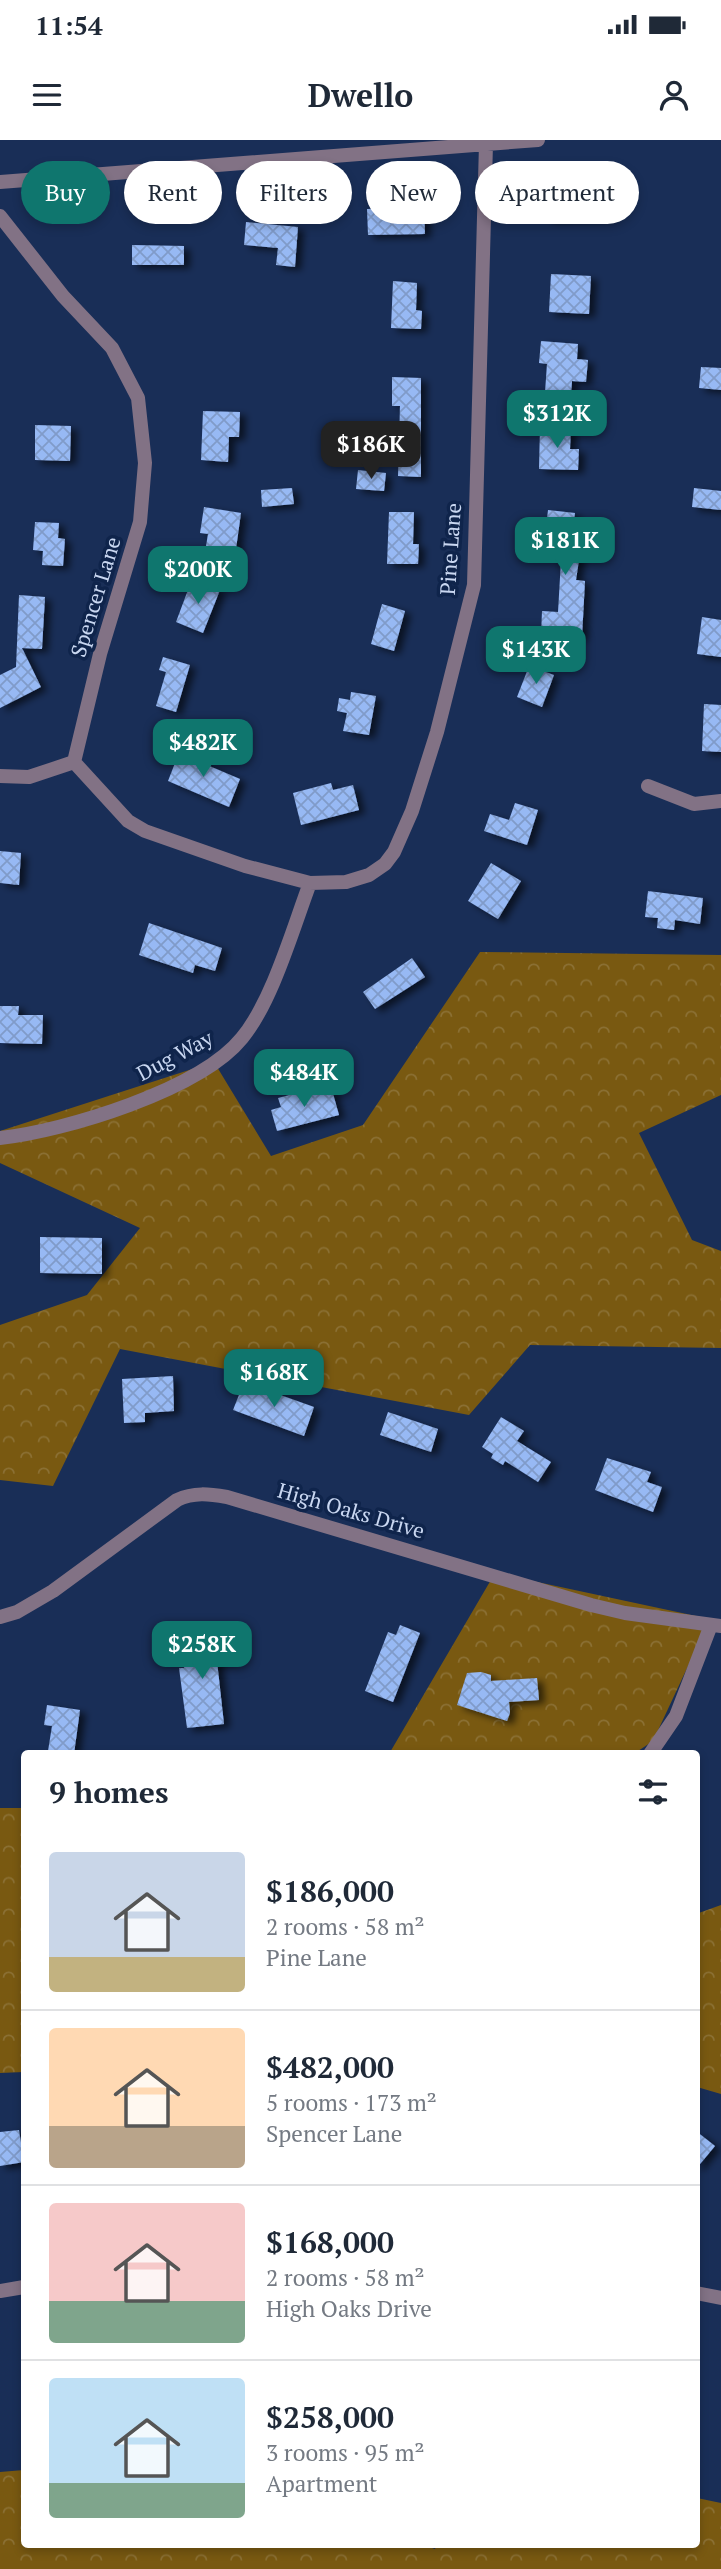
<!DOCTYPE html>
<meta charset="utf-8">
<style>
:root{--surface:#fff;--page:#f6f6f7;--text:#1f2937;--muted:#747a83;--line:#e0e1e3;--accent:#0f766e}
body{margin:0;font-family:"PT Serif",serif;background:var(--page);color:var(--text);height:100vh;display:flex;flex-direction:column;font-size:26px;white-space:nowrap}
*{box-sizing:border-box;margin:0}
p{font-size:23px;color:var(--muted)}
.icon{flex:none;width:38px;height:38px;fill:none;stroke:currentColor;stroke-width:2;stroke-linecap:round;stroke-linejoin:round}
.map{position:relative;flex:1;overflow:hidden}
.details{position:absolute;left:21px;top:1610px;width:679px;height:798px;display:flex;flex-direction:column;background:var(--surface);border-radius:7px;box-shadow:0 4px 10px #0003}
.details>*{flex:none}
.top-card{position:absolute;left:21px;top:21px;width:679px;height:63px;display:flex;gap:14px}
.price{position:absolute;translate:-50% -60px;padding:0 16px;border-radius:14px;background:var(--accent);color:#fff;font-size:23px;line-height:46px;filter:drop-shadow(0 2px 4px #0008)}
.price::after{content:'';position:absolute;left:50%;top:42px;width:21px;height:16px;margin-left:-10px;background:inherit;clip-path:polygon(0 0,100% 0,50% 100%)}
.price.active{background:#222;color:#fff}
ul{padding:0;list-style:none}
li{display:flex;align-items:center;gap:21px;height:175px;padding:0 28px}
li+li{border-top:2px solid var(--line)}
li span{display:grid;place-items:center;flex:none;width:196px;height:140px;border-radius:7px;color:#555}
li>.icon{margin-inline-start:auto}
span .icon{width:84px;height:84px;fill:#fffc;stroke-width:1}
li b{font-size:30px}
h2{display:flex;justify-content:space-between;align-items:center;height:84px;padding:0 28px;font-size:30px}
.pill{padding:0 24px;border-radius:32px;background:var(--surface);box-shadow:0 4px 10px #0003;font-size:24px;line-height:63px}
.pill.active{background:var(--accent);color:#fff}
.status{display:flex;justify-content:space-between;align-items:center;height:49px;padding:0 35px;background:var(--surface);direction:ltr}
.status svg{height:19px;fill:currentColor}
header{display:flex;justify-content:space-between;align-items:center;height:91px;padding:0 28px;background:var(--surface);font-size:32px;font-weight:600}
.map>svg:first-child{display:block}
</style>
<div class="status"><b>11:54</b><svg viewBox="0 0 49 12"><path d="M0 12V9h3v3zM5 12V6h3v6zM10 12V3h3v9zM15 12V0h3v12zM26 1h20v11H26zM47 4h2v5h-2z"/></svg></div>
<header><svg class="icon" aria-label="menu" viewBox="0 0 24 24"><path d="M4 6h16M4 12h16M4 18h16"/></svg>Dwello<svg class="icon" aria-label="person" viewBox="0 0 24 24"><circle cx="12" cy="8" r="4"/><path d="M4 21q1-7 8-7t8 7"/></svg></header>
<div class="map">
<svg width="721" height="2429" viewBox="0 0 721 2429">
<defs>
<pattern id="forest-crowns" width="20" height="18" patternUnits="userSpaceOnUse" patternTransform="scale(1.75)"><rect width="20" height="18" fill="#795911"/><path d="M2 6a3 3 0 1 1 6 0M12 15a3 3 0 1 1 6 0" fill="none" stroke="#8b7034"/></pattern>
<pattern id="building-cross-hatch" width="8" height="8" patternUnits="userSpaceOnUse" patternTransform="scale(1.75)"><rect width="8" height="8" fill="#97b9f4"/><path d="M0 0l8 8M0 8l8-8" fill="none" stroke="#809bc9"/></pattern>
<filter id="shadow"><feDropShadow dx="6" dy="3.5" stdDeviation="3.5" flood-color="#0009"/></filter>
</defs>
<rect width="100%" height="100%" fill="#192e57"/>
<path fill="url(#forest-crowns)" d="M480,812L721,815V955L639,993L692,1100L721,1111V1208L530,1205L469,1275L120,1209L53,1346L0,1340V1185L87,1155L140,1088L0,1023V991L214,922L271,1016L363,985Z
M495,1433L710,1479L653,1601L635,1613L389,1614Z
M0,1668H24V1932L0,1933Z
M721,1765V1954L697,1947L696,1774Z
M24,2330V2404H420L435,2409L437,2404H696L697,2358L721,2363V2429H0V2332Z"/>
<path fill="url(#building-cross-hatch)" filter="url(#shadow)" d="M609,50L610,77L547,79L546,52Z
M424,67L425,94L368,95L367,69Z
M246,82L298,87L295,127L276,125L278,108L244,105Z
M132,105L184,106V125H132Z
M551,134L591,136L589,174L549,172Z
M393,141L417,143L416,170L422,171L421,189L391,188Z
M541,201L578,204L577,219L588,220L586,242L572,241L571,255L545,252L547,224L539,223Z
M701,227L721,228V250L699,248Z
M392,237L421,238V337L398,336L400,266H392Z
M203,271L240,272L239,297H229L228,322L201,320Z
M35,285L71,286L70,321L35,320Z
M540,286L571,288L570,309H579L578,330L539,329Z
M358,330L386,333L384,351L356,349Z
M292,348L294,364L262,367L261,350Z
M694,348L721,351V370L692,367Z
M204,367L241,373L235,416L205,412L208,394L200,393Z
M548,370L575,373L572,399L582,400L576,440L585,441L582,497L541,495L542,471L558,472L561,420L554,419L555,413L543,411Z
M389,372H414L413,404H419L418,424H387Z
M35,382L59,383L58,398L65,399L63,426L42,425L43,411L33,410Z
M192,439L220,450L203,493L176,482Z
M19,455L45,457L42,509L22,508L41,547L0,568V535L16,527Z
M382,464L405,471L394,511L371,504Z
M702,477L721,480V517L697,514Z
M163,517L190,525L176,572L156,566L166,532L159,530Z
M529,526L554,535L542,567L517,557Z
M351,552L376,556L369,595L343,591L347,573L337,571L339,558L350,560Z
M704,564L721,565V612L702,611Z
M180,610L202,619L200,622L240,639L229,667L168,641Z
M331,643L333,650L353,645L359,670L301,685L293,653Z
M515,663L538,670L527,705L484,691L490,674L509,680Z
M0,711L21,713L19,745L0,743Z
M491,723L521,741L498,779L468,761Z
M648,751L703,758L700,784L675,780L674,790L657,788L658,778L645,777Z
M149,783L222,808L215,831L195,825L193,833L139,815Z
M412,818L425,837L375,869L363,852Z
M0,866H19L18,875H43L42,904L0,903Z
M316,948L317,954L332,950L339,975L277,991L271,970L281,967L278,958Z
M40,1097L102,1098V1134L40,1133Z
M173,1236L174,1271L145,1273V1282L124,1283L122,1239Z
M244,1242L314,1267L304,1296L233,1270Z
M388,1272L438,1289L431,1312L380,1295Z
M501,1277L524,1291L517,1301L551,1322L538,1342L505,1321L503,1325L491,1318L493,1314L482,1307Z
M607,1318L651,1332L647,1342L662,1347L653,1372L595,1350Z
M400,1485L420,1493L393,1562L365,1551L388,1492L396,1495Z
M222,1495L225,1520L217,1521L224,1584L187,1588L179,1528H184L180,1500Z
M481,1532L491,1535V1541L537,1538L539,1560L509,1562L510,1573L507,1581L457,1565L467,1533Z
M47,1565L80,1570L74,1614L48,1611L52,1586L44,1585Z
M19,1990L24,2022L0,2026V1992Z
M696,1991L715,2006L696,2029Z"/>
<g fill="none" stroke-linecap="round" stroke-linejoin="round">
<path stroke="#827285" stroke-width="14" d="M0,42L538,0
M0,76L63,156L112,208L138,258L145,323L140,382L100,514L74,622L128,681L145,691L245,726L310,743L346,742L369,735L385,724L394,712L412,671L437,592L474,445L486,4
M0,636L29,637L74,622
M648,646L694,664L721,661
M0,998C65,991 200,950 242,898C272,862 293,788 310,743
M0,1477L17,1472L53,1451L177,1360C194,1352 209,1354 227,1357L591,1465L625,1473L721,1486
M650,1614L676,1576L711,1485
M0,2151L24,2147
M696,2153L721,2158"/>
</g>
<g text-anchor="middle" stroke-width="7" stroke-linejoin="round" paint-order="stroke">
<g font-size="21" fill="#c9d7f1" stroke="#0f244b">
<text transform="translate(451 409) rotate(-86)" y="7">Pine Lane</text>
<text transform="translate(96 457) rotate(-73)" y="7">Spencer Lane</text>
<text transform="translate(175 916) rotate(-28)" y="7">Dug Way</text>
<text transform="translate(351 1371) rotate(16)" y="7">High Oaks Drive</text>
</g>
</g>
</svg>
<b class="price" style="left:557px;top:310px">$312K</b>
<b class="price active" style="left:371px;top:341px">$186K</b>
<b class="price" style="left:565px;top:437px">$181K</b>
<b class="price" style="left:198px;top:466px">$200K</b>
<b class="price" style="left:536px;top:546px">$143K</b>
<b class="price" style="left:203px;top:639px">$482K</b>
<b class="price" style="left:304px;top:969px">$484K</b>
<b class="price" style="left:274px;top:1269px">$168K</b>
<b class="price" style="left:202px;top:1541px">$258K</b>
<div class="top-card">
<a class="pill active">Buy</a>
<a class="pill">Rent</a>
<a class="pill">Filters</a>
<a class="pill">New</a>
<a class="pill">Apartment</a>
</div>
<section class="details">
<h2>9 homes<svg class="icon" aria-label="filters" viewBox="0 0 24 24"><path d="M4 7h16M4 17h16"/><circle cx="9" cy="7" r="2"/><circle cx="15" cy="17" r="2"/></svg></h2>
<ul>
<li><span style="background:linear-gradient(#c9d6e8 75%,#c2b280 0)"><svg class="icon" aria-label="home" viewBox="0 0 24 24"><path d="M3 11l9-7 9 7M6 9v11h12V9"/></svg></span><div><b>$186,000</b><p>2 rooms · 58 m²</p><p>Pine Lane</p></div></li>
<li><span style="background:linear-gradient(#ffd9b3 70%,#b9a48a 0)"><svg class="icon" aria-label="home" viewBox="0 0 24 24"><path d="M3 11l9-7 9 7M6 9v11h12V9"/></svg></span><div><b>$482,000</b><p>5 rooms · 173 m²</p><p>Spencer Lane</p></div></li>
<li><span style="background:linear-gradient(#f6c9c9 70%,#7fa58c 0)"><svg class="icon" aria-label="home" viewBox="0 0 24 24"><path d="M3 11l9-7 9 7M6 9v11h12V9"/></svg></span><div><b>$168,000</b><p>2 rooms · 58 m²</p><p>High Oaks Drive</p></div></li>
<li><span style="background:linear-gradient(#bfe0f5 75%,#7fa58c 0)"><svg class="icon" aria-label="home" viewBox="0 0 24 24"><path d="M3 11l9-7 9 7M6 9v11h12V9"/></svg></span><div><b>$258,000</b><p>3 rooms · 95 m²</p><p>Apartment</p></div></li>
</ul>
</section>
</div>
